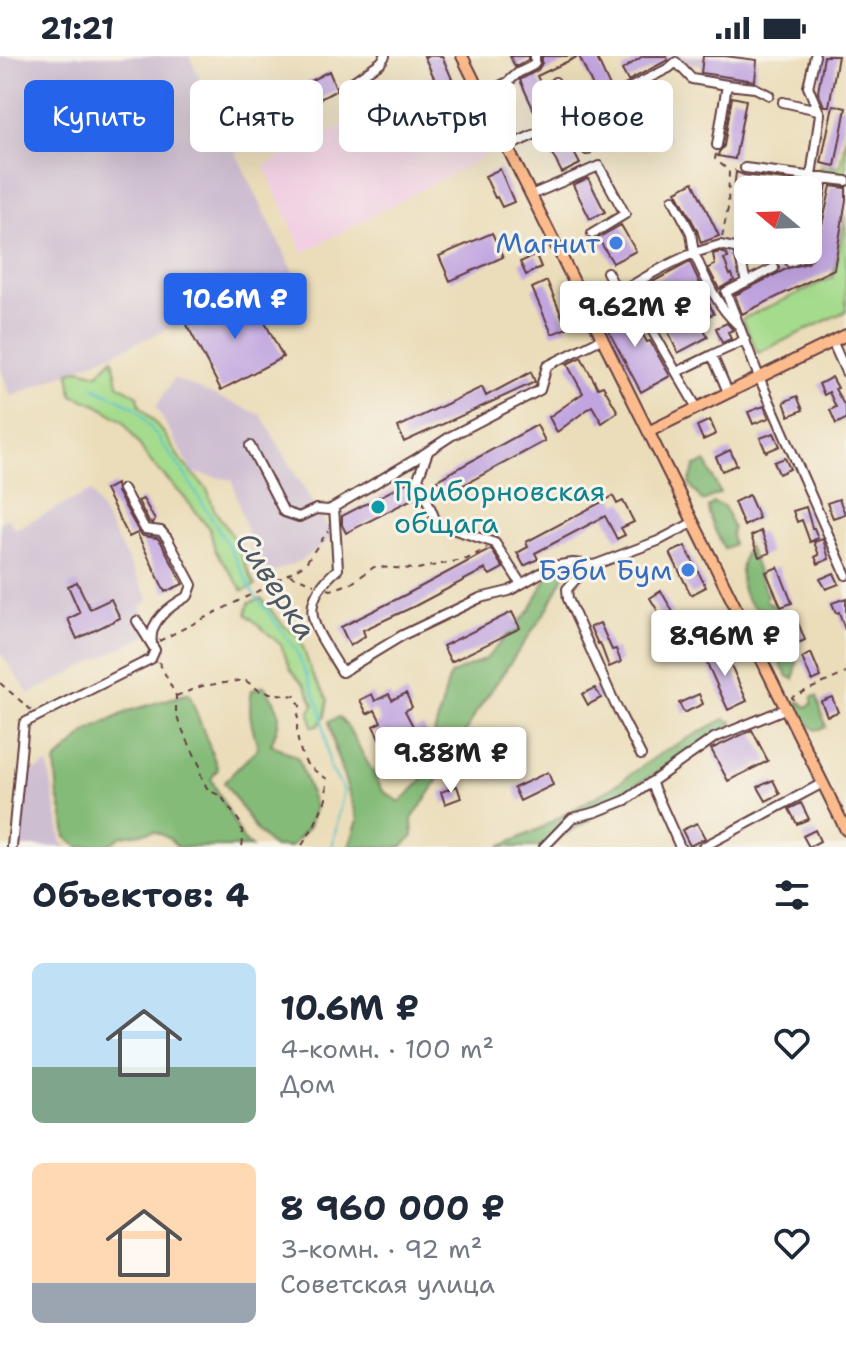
<!DOCTYPE html>
<html lang="ru">
<meta charset="utf-8">
<style>
:root{--surface:#fff;--page:#f6f6f7;--text:#1f2937;--muted:#747a83;--accent:#2563eb}
body{margin:0;font-family:"Shantell Sans",sans-serif;background:var(--page);color:var(--text);height:100vh;display:flex;flex-direction:column;font-size:30px;white-space:nowrap}
*{box-sizing:border-box;margin:0}
p{font-size:26px;color:var(--muted)}
.icon{flex:none;width:44px;height:44px;fill:none;stroke:currentColor;stroke-width:2;stroke-linecap:round;stroke-linejoin:round}
.map{position:relative;height:791px;overflow:hidden}
.panel{display:flex;flex-direction:column;background:var(--surface);flex:1}
.panel>*{flex:none}
.top-card{position:absolute;left:24px;top:24px;width:798px;height:72px;display:flex;gap:16px}
.needle{width:52px;rotate:289deg}
.tools{position:absolute;left:734px;top:120px;display:grid;gap:16px}
.tools a{display:grid;place-items:center;width:88px;height:88px;border-radius:12px;background:var(--surface);box-shadow:0 8px 32px #0002;font-size:40px}
.price{position:absolute;translate:-50% -68px;padding:0 18px;border-radius:8px;background:#fff;color:#222;font-size:26px;line-height:52px;filter:drop-shadow(0 2px 4px #0008)}
.price::after{content:'';position:absolute;left:50%;top:48px;width:24px;height:18px;margin-left:-12px;background:inherit;clip-path:polygon(0 0,100% 0,50% 100%)}
.price.active{background:var(--accent);color:#fff}
ul{padding:0;list-style:none}
li{display:flex;align-items:center;gap:24px;height:200px;padding:0 32px}
li span{display:grid;place-items:center;flex:none;width:224px;height:160px;border-radius:12px;color:#555}
li>.icon{margin-inline-start:auto}
span .icon{width:96px;height:96px;fill:#fffc;stroke-width:1}
li b{font-size:34px}
h2{display:flex;justify-content:space-between;align-items:center;height:96px;padding:0 32px;font-size:34px}
.pill{padding:0 28px;border-radius:12px;background:var(--surface);box-shadow:0 8px 32px #0002;font-size:28px;line-height:72px}
.pill.active{background:var(--accent);color:#fff}
.status{display:flex;justify-content:space-between;align-items:center;height:56px;padding:0 40px;background:var(--surface);direction:ltr}
.status svg{height:22px;fill:currentColor}
.map>svg:first-child{display:block}
</style>
<div class="status"><b>21:21</b><svg viewBox="0 0 49 12"><path d="M0 12V9h3v3zM5 12V6h3v6zM10 12V3h3v9zM15 12V0h3v12zM26 1h20v11H26zM47 4h2v5h-2z"/></svg></div>
<div class="map">
<svg width="846" height="791" viewBox="0 0 846 791">
<rect width="100%" height="100%" fill="#f7f3e8"/>
<filter id="ink" filterUnits="userSpaceOnUse"><feTurbulence type="fractalNoise" baseFrequency=".0125" numOctaves="2"/><feDisplacementMap in="SourceGraphic" scale="16" xChannelSelector="R" yChannelSelector="G"/><feConvolveMatrix kernelMatrix="1 2 1 2 8 2 1 2 1" color-interpolation-filters="sRGB"/></filter>
<filter id="wash" filterUnits="userSpaceOnUse"><feTurbulence type="fractalNoise" baseFrequency=".006" numOctaves="4" result="noise"/><feDisplacementMap in="SourceGraphic" scale="32" xChannelSelector="R" yChannelSelector="G"/><feGaussianBlur stdDeviation="1.8" result="paint"/><feColorMatrix in="noise" values="0 0 0 0 0 0 0 0 0 0 0 0 0 0 0 0 0 1.4 0 .05"/><feComposite in="paint" operator="in"/></filter>
<g filter="url(#wash)">
<rect width="100%" height="100%" fill="#ebddb9"/>
<path fill="#f1d0e3" d="M408,35L425,67L469,52L488,98L303,197L264,110Z"/>
<path fill="#cebed1" d="M0,0H189L295,219L11,341L0,310Z
M639,0H757L756,9L639,8Z
M174,322L261,359L333,481L300,505L260,522L232,424L193,417L156,351Z
M91,435L149,544L140,551L153,576L29,638L0,596V466L8,462L15,473Z
M48,708L62,787L69,791H15L18,723Z"/>
<path fill="#a5db8c" stroke="#787d5c" stroke-width="2" d="M846,77V119L819,116L820,110L840,111Z
M846,158V255L758,297L742,263L833,221Z
M113,302L118,328L138,340L140,350L163,376L182,406L207,433L214,453L231,478L255,530L243,535L215,494L210,474L184,441L151,406L123,365L97,349L72,339L69,316L80,313L98,318Z
M262,543L284,570L299,579L312,618L328,644L325,660L318,670H312L310,655L314,649L306,631L291,614L281,589L246,558L249,547Z"/>
<path fill="#84bb78" stroke="#676d52" stroke-width="2" d="M706,406L720,437L703,445L694,435L689,427L695,410Z
M713,447L724,450L733,472L731,478L733,489L724,493C718,479 709,466 708,452Z
M748,490L767,540L765,544L777,552L781,582L780,589L788,598L795,597L797,606L794,623L787,620L779,605L774,584L761,568L769,557C765,555 760,554 756,552C736,540 739,508 748,490Z
M569,510L548,552L475,658L446,713L412,763L413,780L402,791H349L358,764L336,697L329,665L339,661L348,671L383,735L400,746L421,726L450,619L486,603L530,554L547,521Z
M264,630C282,655 283,660 271,688L298,702L315,751L309,770L291,791H273L257,775L224,726L258,692C252,671 247,657 252,634Z
M189,637L218,713L211,723L243,783L251,791H178L170,783L155,775L122,780L108,789L78,791L66,781L63,758L58,740L55,706L88,675L129,655Z
M817,640L826,671L816,674L799,662L800,654L795,648L799,645L806,651L812,648V641Z
M724,663L733,666L712,688L636,728L587,766L542,791H499L537,774L611,732L664,695Z"/>
<g fill="none" stroke-linecap="round" stroke-linejoin="round">
<path stroke="#56c3cc" stroke-width="2" d="M93,331L136,352L184,417L232,496L253,537L295,592L321,654L330,712L344,734L332,791"/>
</g>
<g id="blocks">
<path fill="#c1a5e0" d="M424,0H442L462,46L448,52Z
M510,0H528V4L515,11Z
M542,0H579L537,20L556,60L540,68L520,24L538,14L542,7Z
M579,0H596L611,33L597,40Z
M643,0H667L668,4L628,25L622,14Z
M703,0H725L757,4L755,25L701,17Z
M824,0H838L829,50H824L818,36Z
M329,15L337,34L303,52L295,33Z
M732,41L746,44L735,103L718,100L719,96L724,90Z
M650,46L670,84L653,93L633,55Z
M615,47L624,70L594,84L585,63Z
M833,49L846,52L835,110L821,107Z
M563,75L580,108L562,117L545,84Z
M500,113L514,146L502,151L497,141L495,142L485,120Z
M736,116L744,119L794,125L793,134H748V136L734,134Z
M588,122L605,156L590,163L573,129Z
M693,126L719,180L701,187L697,174L676,135Z
M831,130L846,132V144L834,213L742,258L735,239L788,212L808,207L815,199Z
M741,163L748,165V183L737,181Z
M621,169L636,195L613,207L598,182Z
M492,177L503,201L450,225L439,200Z
M720,196L727,198L728,202L724,203L730,219L732,218L734,224L719,233L708,212L715,209L713,198Z
M536,199L541,211L526,219L520,206Z
M690,206L714,258L699,263L708,281L678,297L665,270L698,254L694,240L678,248L668,229L652,236L669,268L659,272L652,261L650,260L645,261L640,250L644,248L637,234Z
M547,225L567,272L552,278L532,232Z
M249,236L283,301L221,334L187,269Z
M623,247L636,273L642,277L647,286L650,285L670,320L641,336L601,261Z
M727,267L733,274L728,276L731,283L722,287L716,272Z
M581,301L598,332L603,330L618,356L602,367L592,350L557,376L549,361L583,337L567,308Z
M531,316L535,326L404,386L398,371L482,331L486,340Z
M832,321L838,332L835,333L846,352V363L836,368L830,354L836,351L829,336L824,339L819,328Z
M797,340L803,354L789,360L784,346Z
M764,350L769,362L753,368L748,356Z
M710,364L716,378L703,384L697,370Z
M537,369L545,385L445,439L437,424Z
M774,377L780,390L766,396L760,382Z
M730,394L737,409L722,415L716,401Z
M785,402L790,413L779,418L774,406Z
M410,425L418,440L346,477L342,469V460Z
M116,428L117,436L139,476L143,480L157,482L161,486L183,528L165,536L137,477L129,481L105,434Z
M749,439L759,462L744,470L734,446Z
M613,440L617,448L623,445L634,466L621,472L625,479L617,483L605,460L535,497L538,503L524,510L517,497L528,491L526,486Z
M143,443L155,464L153,467L149,466L138,445Z
M839,443L845,458L833,462L827,447Z
M806,451L812,472H814L818,482L810,486L802,464L797,466L793,455Z
M761,475L770,497L759,501L751,480Z
M823,483L829,503L818,508L815,501L819,499L814,486Z
M685,490L706,531L691,539L670,497Z
M491,493L503,512L490,519L485,513L415,550L363,574L365,580L350,590L341,571L407,538Z
M778,511L792,547L781,551L766,516Z
M834,517L839,528L826,533L820,523Z
M77,526L90,553L111,543L120,562L77,583L68,563L80,557L68,530Z
M661,535L673,556L662,562L650,542Z
M846,542V574H845L839,556L836,557L832,547Z
M512,556L520,572L451,606L443,590Z
M688,558L695,567L683,574L679,565Z
M797,564L805,584L796,588L788,568Z
M600,567L612,594L616,593L621,606L609,611L600,587L598,588L590,571Z
M679,579L684,587L663,600L659,592Z
M722,589L747,645L728,654L703,598Z
M811,597L821,621L812,625L802,602Z
M595,632L601,642L588,649L582,638Z
M406,637L412,651L405,655L415,674L423,670L431,684L418,691L421,697L409,702L412,708L399,715L392,702L399,699L393,687L384,692L373,670L381,666L375,654L367,658L360,644L372,638L375,645L389,638L392,644Z
M699,638L703,648L684,657L679,647Z
M832,641L838,656L827,660L821,645Z
M752,674L768,705L728,725L711,693Z
M548,716L553,729L520,745L514,732Z
M773,724L780,738L766,745L758,731Z
M457,730L461,742L445,748L441,736Z
M801,747L809,763L797,768L789,753Z
M697,767L705,782L690,790L682,774Z
M815,774L820,785L809,791L803,780Z"/>
</g>
</g>
<g filter="url(#ink)">
<use href="#blocks" fill-opacity="0" stroke="#623c40" stroke-width="2"/>
<g fill="none" stroke-linecap="round" stroke-linejoin="round">
<defs>
<path id="minor" d="M555,26L587,94
M727,29L755,32L769,39
M345,31L381,6L385,0
M481,39L508,26L518,17L532,10L535,6V0
M783,46L818,54
M507,91L572,61L669,12L676,6L692,23L727,29L717,89
M745,112L846,125
M811,120L820,58L808,31L815,0
M531,139L599,110L625,158L592,178
M673,143L691,177L694,197L720,189L774,200
M738,193L746,226
M790,206L806,200L810,195L823,122
M774,212L726,236L759,321L846,519
M607,216L619,238
M624,234L642,270L648,267L697,352
M589,255C624,235 657,212 694,197C706,223 716,249 737,268
M833,287L846,316
M712,299L745,284
M677,316L712,299L728,336
M250,390L284,456L299,461L316,453L329,454L416,403L451,380L540,334L547,310L603,282
M428,396L418,422L437,468L495,487L521,528
M123,433L145,473L161,475L167,482L192,529L188,540C170,550 148,565 152,588
M334,451L338,513C292,552 317,573 342,616L403,579L480,542L509,535L553,510L573,507L594,509L658,485L694,466
M593,509L574,525L567,533L568,543L616,650L641,699
M651,726L680,791
M12,791L24,667L151,603L155,594L137,565
M544,791L572,762L596,756L626,744L714,682L787,652
M703,791L823,727"/>
<path id="major" d="M462,0L846,774
M650,375L846,279"/>
</defs>
<use href="#minor" stroke="#623c40" stroke-width="12"/>
<use href="#major" stroke="#623c40" stroke-width="14"/>
<path stroke="#623c40" stroke-width="2" stroke-dasharray="6 6" stroke-linecap="butt" d="M716,98L715,103L728,114
M722,181L728,152L729,115L735,114
M290,519L314,528
M328,533L331,534L352,527L374,511L417,513L467,503L487,492
M159,585L262,533L305,508L328,475
M159,606L176,640V657L179,667L200,710L201,720L208,734L221,740L241,768L243,783L242,791
M0,627L31,654
M176,640L202,630L245,624L261,636L295,640L300,650C295,669 296,689 306,707C311,713 320,718 327,723L326,743L314,770L301,791
M793,644L792,641L846,617"/>
<use href="#minor" stroke="#fff" stroke-width="8"/>
<use href="#major" stroke="#fbbb8c" stroke-width="10"/>
</g>
</g>
<g fill="#3f7fe0" stroke="#f7f3e8" stroke-width="3">
<circle cx="616" cy="187" r="8"/>
<circle cx="688" cy="514" r="8"/>
</g>
<circle fill="#0f9aa8" stroke="#f7f3e8" stroke-width="3" cx="378" cy="451" r="8"/>
<g text-anchor="middle" stroke-width="6" stroke-linejoin="round" paint-order="stroke">
<g font-size="28" fill="#366cbe" stroke="#f7f3e8" text-anchor="end">
<text x="600" y="197">Магнит</text>
<text x="672" y="524">Бэби Бум</text>
</g>
<g font-size="28" fill="#0d838f" stroke="#f7f3e8" text-anchor="start">
<text x="394" y="445">Приборновская<tspan x="394" dy="32">общага</tspan></text>
</g>
<g font-size="30" font-style="italic" fill="#4e5863" stroke="#f7f3e8">
<text transform="translate(276 530) rotate(57)" y="10">Сиверка</text>
</g>
</g>
</svg>
<div class="tools">
<a><svg class="needle" viewBox="-14 -14 28 28"><path d="M0-13l5 13h-10z" fill="#e53935"/><path d="M0 13l5-13h-10z" fill="#747a83"/></svg></a>
</div>
<b class="price active" style="left:235px;top:285px">10.6M ₽</b>
<b class="price" style="left:635px;top:293px">9.62M ₽</b>
<b class="price" style="left:725px;top:622px">8.96M ₽</b>
<b class="price" style="left:451px;top:739px">9.88M ₽</b>
<div class="top-card">
<a class="pill active">Купить</a>
<a class="pill">Снять</a>
<a class="pill">Фильтры</a>
<a class="pill">Новое</a>
</div>
</div>
<section class="panel">
<h2>Объектов: 4<svg class="icon" aria-label="filters" viewBox="0 0 24 24"><path d="M4 7h16M4 17h16"/><circle cx="9" cy="7" r="2"/><circle cx="15" cy="17" r="2"/></svg></h2>
<ul>
<li><span style="background:linear-gradient(#bfe0f5 65%,#7fa58c 0)"><svg class="icon" aria-label="home" viewBox="0 0 24 24"><path d="M3 11l9-7 9 7M6 9v11h12V9"/></svg></span><div><b>10.6M ₽</b><p>4-комн. · 100 m²</p><p>Дом</p></div><svg class="icon" aria-label="heart" viewBox="0 0 24 24"><path d="M12 20l-8-8c-3-5 5-10 8-4 3-6 11-1 8 4z"/></svg></li>
<li><span style="background:linear-gradient(#ffd9b3 75%,#9aa5b1 0)"><svg class="icon" aria-label="home" viewBox="0 0 24 24"><path d="M3 11l9-7 9 7M6 9v11h12V9"/></svg></span><div><b>8 960 000 ₽</b><p>3-комн. · 92 m²</p><p>Советская улица</p></div><svg class="icon" aria-label="heart" viewBox="0 0 24 24"><path d="M12 20l-8-8c-3-5 5-10 8-4 3-6 11-1 8 4z"/></svg></li>
</ul>
</section>
